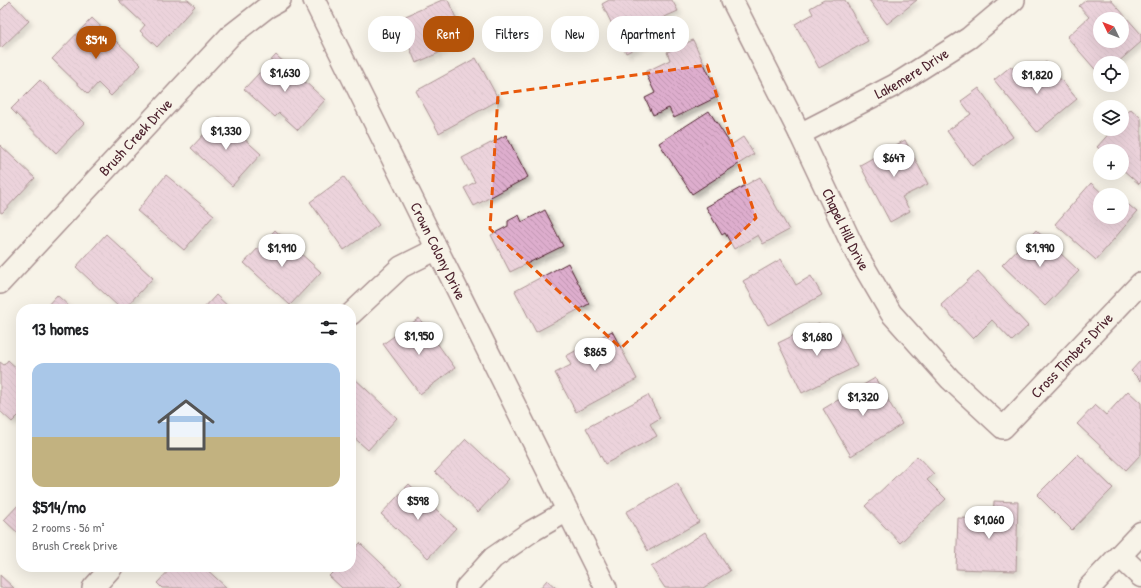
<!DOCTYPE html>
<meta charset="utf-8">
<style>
:root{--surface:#fff;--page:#f2f2f2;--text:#202124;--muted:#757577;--line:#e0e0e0;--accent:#b45309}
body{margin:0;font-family:"Patrick Hand",sans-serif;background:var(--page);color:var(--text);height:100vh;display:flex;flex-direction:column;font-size:15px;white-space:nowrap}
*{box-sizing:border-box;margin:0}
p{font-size:13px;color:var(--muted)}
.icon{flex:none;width:22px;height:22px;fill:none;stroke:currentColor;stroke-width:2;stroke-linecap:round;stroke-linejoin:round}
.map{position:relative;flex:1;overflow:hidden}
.panel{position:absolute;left:16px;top:304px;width:340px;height:268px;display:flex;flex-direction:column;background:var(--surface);border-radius:16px;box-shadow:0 4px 16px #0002}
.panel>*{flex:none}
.guide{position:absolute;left:368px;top:16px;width:380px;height:36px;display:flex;gap:8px}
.needle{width:26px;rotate:313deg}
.tools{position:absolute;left:1093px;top:12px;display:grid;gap:8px}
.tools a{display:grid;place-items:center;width:36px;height:36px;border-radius:50%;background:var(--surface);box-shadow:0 4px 16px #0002;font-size:20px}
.price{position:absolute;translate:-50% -34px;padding:0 9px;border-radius:14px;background:#fff;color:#222;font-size:13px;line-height:26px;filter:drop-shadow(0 1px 2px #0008)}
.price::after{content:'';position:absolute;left:50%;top:24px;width:12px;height:9px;margin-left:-6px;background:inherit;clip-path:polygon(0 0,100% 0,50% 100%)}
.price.on{background:var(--accent);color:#fff}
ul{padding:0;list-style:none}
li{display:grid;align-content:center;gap:8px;height:212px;padding:0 16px}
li+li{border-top:1px solid var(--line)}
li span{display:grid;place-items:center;height:124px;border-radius:12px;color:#555}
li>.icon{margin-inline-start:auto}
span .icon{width:72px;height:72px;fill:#fffc;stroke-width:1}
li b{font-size:17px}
h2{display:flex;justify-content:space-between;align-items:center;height:48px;padding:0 16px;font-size:17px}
.chip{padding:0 14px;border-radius:16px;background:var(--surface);box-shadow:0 4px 16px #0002;font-size:14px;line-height:36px}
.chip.on{background:var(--accent);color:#fff}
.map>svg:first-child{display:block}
</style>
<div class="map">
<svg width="1141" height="588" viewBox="0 0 1141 588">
<defs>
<pattern id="building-back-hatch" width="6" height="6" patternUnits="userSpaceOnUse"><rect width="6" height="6" fill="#ddadcd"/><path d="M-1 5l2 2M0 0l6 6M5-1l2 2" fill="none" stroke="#bf94b0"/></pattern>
<filter id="shadow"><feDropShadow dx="3.5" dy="3.5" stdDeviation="2" flood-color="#0004"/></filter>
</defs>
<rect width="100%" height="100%" fill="#f7f3e8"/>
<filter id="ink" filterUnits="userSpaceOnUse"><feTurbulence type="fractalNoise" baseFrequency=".025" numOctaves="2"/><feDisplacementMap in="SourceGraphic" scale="8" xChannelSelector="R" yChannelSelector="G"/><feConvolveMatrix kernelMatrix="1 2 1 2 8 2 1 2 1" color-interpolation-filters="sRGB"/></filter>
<g filter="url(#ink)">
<path fill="url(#building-back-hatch)" stroke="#4a1f2b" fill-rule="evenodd" filter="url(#shadow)" d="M118,0H188L195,6L157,47L140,31L145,25Z
M442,0H448L466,41L416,63L407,41L394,46L385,25Z
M609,0H672L678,11L660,19L667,33L626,53L602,4Z
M824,0H845L868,41L819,68L795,24L813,14L810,8Z
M869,0H917L887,24Z
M1086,0H1111L1141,34V42L1117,63H1100V75L1067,37L1089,17L1079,6ZM1100,19H1122V41H1100Z
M10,1L29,21L1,48L0,46V9L1,10Z
M92,18L141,65L111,96L98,83L88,94L52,59Z
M693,40L719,96L674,118L669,108L653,115L645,98L655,93L645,72L670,60L667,52Z
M276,55L325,100L298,130L279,113L275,117L244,89Z
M476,58L499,100L439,133L416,91Z
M1046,62L1077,99L1037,132L994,80L1011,66L1023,81Z
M40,80L84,123L56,153L11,109Z
M979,88L1013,137L972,166L947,131L971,114L961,101Z
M1131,109L1141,118V182L1139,184L1122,169V151H1102L1097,147L1113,129H1122V119Z
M709,111L731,145L743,137L754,154L692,194L659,143Z
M220,117L261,154L232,186L191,148Z
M506,135L528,177L474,206L464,188L475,182L462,158Z
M905,140L928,184L902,197L910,211L890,222L860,165Z
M0,145L35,178L2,213L0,212Z
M166,175L214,215L184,250L137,211Z
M344,177L379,225L344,250L310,202Z
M760,177L789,230L763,244L758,235L734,249L725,233L722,235L706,207Z
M1091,183L1104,195H1100V217H1122V199L1137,212L1096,260L1055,224Z
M545,210L563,246L510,272L491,235L508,226V221L519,215L522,222Z
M275,230L321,272L290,305L244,263Z
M1036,230L1079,271L1045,306L1002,265Z
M106,234L153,278L124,309H121L76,267Z
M781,259L796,285L811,276L822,295L768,325L743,281Z
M568,263L589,304L536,332L515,291Z
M978,271L1028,326L1012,341L992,320L973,339L941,305Z
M57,295L72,309H44Z
M216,295L231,309H203Z
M419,318L455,368L420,394L383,344Z
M819,323L826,336L839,330L857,366L802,393L778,343Z
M612,331L637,379L576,412L555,373L571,365L566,356Z
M8,360L21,372V413L12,422L0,411V362L4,365Z
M1141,360V381L1131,371Z
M352,376L397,418L368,450L351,435Z
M875,378L902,424L851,456L823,409Z
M1128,391L1141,403V454L1126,470L1077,424L1095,405L1106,415Z
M648,395L660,418L650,424L657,436L605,464L586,428Z
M466,439L509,479L478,512L435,472Z
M1078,454L1113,488L1072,530L1037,495Z
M917,456L934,474L927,480L946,499L900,543L865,506Z
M677,483L699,522L648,551L626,512Z
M409,484L456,528L428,558L381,514Z
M994,501L1018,502L1016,571L956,569L958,518L993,519Z
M21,502V536L4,520Z
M705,532L730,571L703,588H665L651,567Z
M360,543L402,583L397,588H342L329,576L338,567H351V553Z
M172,567H204L227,588H162L157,583Z
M0,575L14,588H0Z
M547,580L556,588H540Z"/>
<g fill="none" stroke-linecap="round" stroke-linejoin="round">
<defs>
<g id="street">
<path id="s1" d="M314,0L437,249L606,588"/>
<path id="s2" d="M732,0L800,134L856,253L891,313L950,379L1003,428L1141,283"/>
<path id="s3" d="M800,134L895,85L969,38L1014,0"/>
<path id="s4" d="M0,283L230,36L266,8L280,0"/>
<path d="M351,314L401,267L437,249"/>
<path d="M93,588L112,567"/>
<path d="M466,588L493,558L532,531L567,511"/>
</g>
<path id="secondary" d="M1120,556L1141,576
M1089,588L1141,533"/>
</defs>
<use href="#street" stroke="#4a1f2b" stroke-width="24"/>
<use href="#secondary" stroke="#4a1f2b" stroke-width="25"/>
<use href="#street" stroke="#f7f3e8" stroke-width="21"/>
<use href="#secondary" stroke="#f7f3e8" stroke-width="22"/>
</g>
</g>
<path d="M0 0H1141V588H0ZM707,65L756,218L621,348L490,229L498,94Z" fill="#f7f3e8" fill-opacity=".55" fill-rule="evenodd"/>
<path fill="none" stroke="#e8590c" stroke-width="3" stroke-dasharray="8 5" stroke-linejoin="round" d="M707,65L756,218L621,348L490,229L498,94Z"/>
<g text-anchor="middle" stroke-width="3" stroke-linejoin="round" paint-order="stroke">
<g font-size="15" fill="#4a1f2b" stroke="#f7f3e8">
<text dy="5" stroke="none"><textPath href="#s3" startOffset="127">Lakemere Drive</textPath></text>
<text dy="5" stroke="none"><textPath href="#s4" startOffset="199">Brush Creek Drive</textPath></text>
<text dy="5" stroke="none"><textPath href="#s2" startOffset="256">Chapel Hill Drive</textPath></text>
<text dy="5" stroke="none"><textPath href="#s1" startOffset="280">Crown Colony Drive</textPath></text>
<text dy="5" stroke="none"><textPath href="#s2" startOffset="612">Cross Timbers Drive</textPath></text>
</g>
</g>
</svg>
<div class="tools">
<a><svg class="needle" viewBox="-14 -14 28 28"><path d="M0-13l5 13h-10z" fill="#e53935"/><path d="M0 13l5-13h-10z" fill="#757577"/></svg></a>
<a><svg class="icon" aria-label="locate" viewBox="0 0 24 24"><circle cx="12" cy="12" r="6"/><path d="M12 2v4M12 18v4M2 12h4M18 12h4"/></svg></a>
<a><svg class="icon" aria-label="layers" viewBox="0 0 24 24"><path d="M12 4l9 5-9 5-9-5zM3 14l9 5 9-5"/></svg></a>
<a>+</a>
<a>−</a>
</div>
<b class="price on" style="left:96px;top:60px">$514</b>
<b class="price" style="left:285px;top:93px">$1,630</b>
<b class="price" style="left:1037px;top:95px">$1,820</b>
<b class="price" style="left:226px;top:151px">$1,330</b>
<b class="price" style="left:894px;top:178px">$647</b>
<b class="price" style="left:282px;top:268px">$1,910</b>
<b class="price" style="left:1040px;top:268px">$1,990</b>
<b class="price" style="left:419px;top:356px">$1,950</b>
<b class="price" style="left:817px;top:357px">$1,680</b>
<b class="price" style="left:595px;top:372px">$865</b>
<b class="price" style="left:863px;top:417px">$1,320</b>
<b class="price" style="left:418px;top:521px">$598</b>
<b class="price" style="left:989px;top:540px">$1,060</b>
<div class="guide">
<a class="chip">Buy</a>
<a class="chip on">Rent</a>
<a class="chip">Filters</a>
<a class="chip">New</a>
<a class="chip">Apartment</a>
</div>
<section class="panel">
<h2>13 homes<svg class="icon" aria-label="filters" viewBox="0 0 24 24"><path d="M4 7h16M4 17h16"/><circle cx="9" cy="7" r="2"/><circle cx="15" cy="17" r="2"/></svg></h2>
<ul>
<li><span style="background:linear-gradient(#a9c7e8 60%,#c2b280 0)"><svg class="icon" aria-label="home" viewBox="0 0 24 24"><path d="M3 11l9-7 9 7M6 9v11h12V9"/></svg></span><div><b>$514/mo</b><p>2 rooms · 56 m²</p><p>Brush Creek Drive</p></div></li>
</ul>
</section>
</div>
